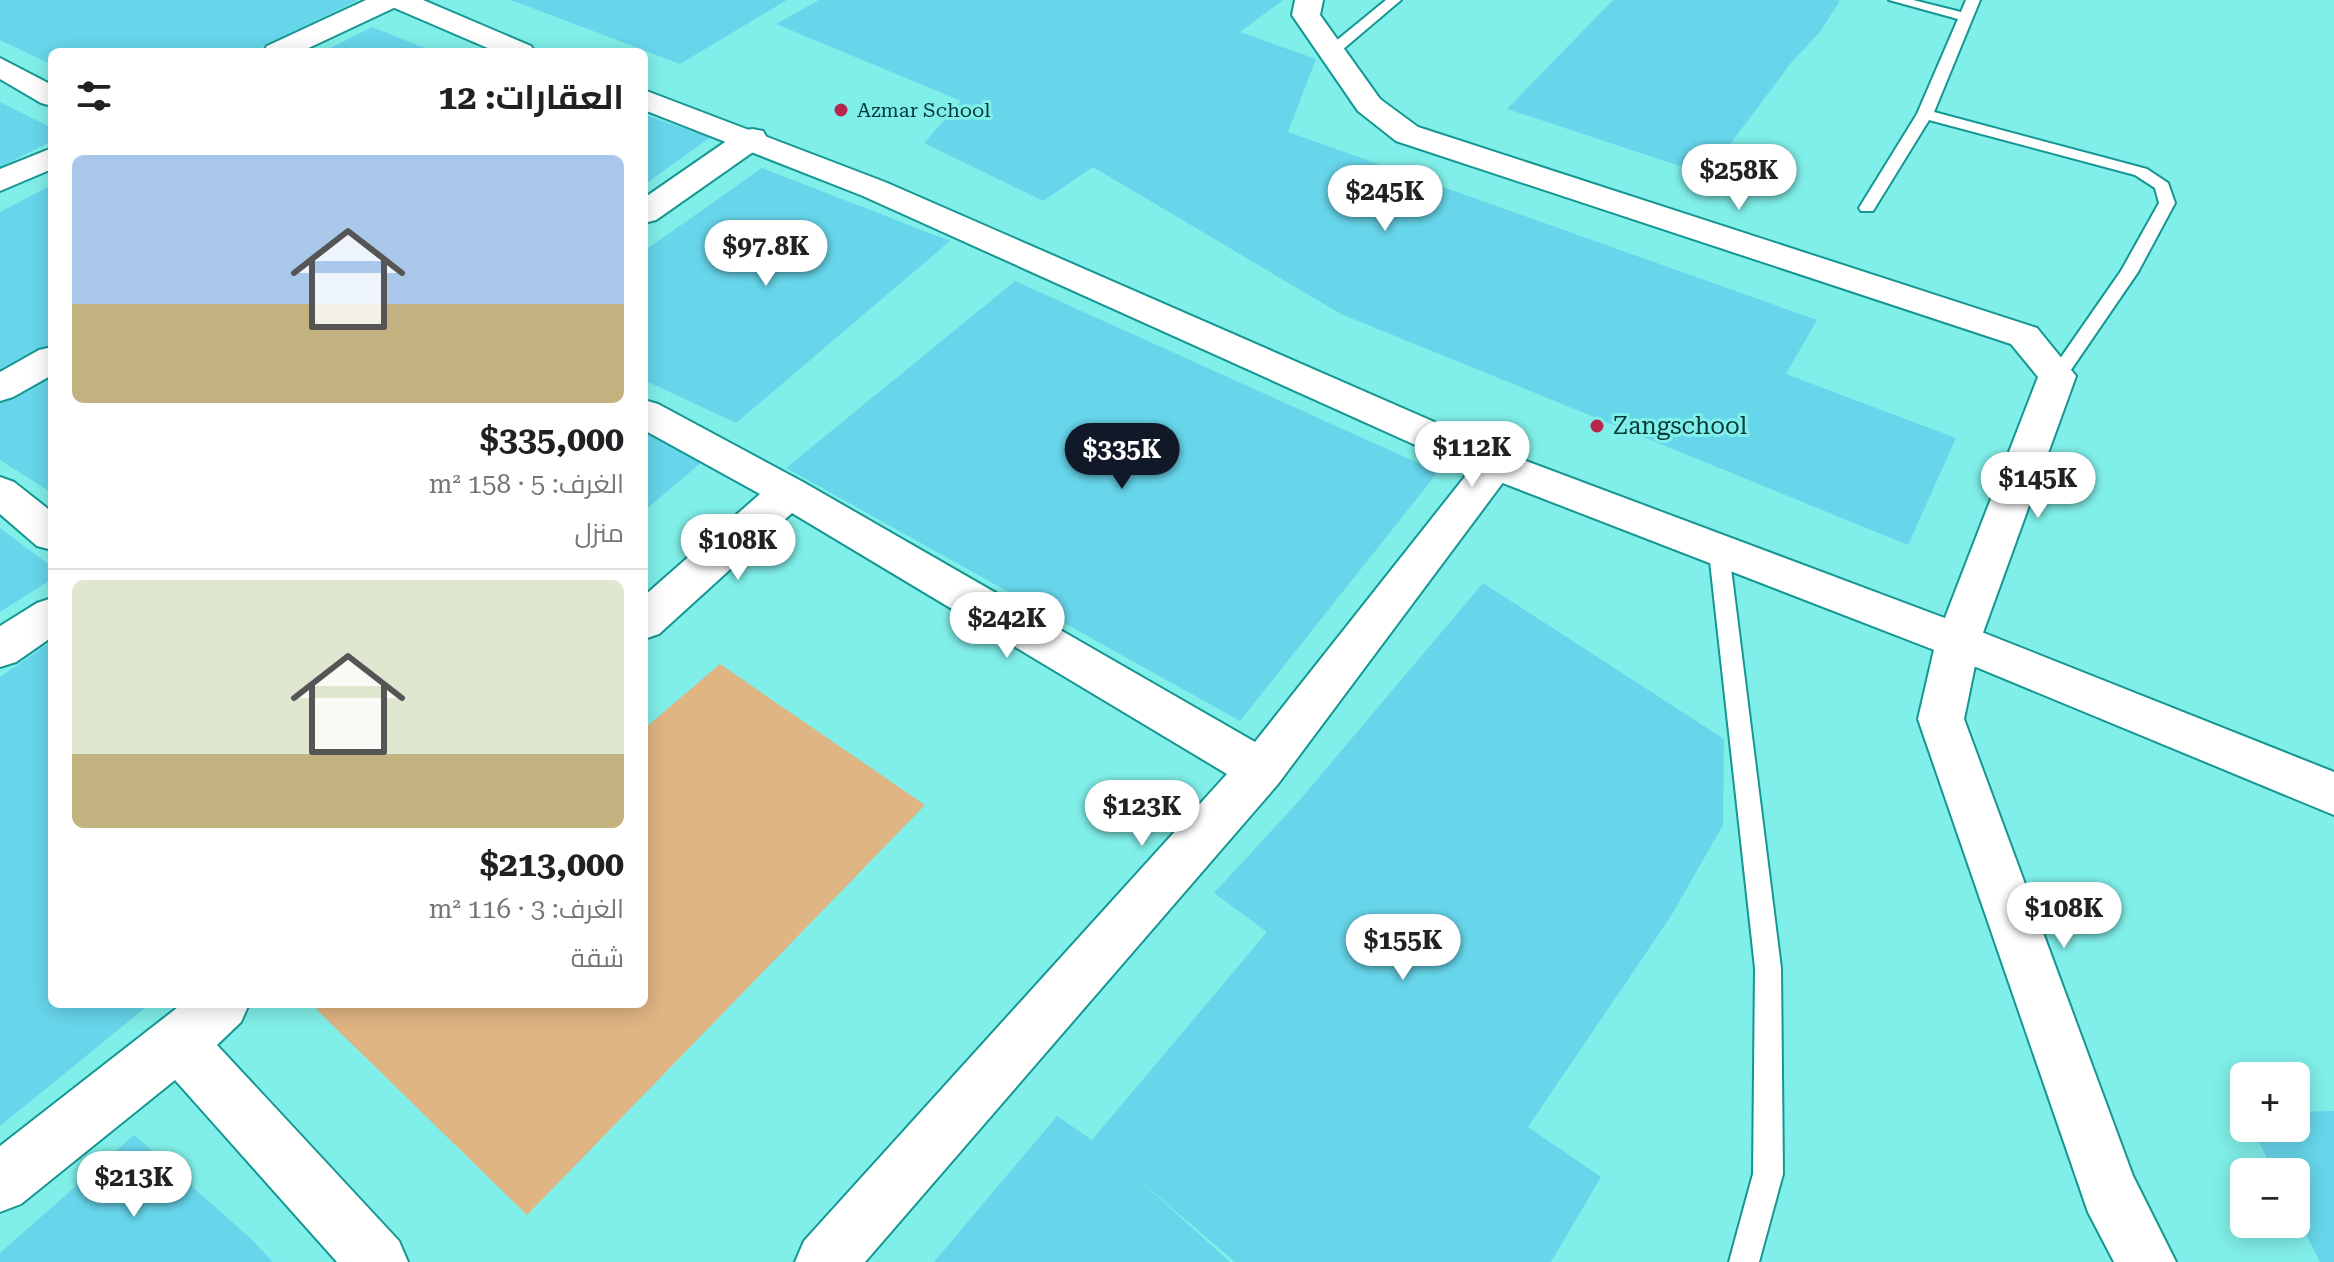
<!DOCTYPE html>
<html lang="ar">
<meta charset="utf-8">
<style>
:root{--surface:#fff;--page:#f6f6f6;--text:#202124;--muted:#757577;--line:#e0e0e0;--accent:#111827}
body{margin:0;font-family:"Roboto Serif",Cairo,serif;background:var(--page);color:var(--text);direction:rtl;height:100vh;display:flex;flex-direction:column;font-size:30px;white-space:nowrap}
*{box-sizing:border-box;margin:0}
p{font-size:26px;color:var(--muted)}
.icon{flex:none;width:44px;height:44px;fill:none;stroke:currentColor;stroke-width:2;stroke-linecap:round;stroke-linejoin:round}
.map{position:relative;flex:1;overflow:hidden;direction:ltr}
.panel{position:absolute;left:48px;top:48px;width:600px;height:960px;display:flex;flex-direction:column;background:var(--surface);border-radius:12px;box-shadow:0 4px 20px #0003;direction:rtl}
.panel>*{flex:none}
.buttons{position:absolute;left:2230px;top:1062px;display:grid;gap:16px}
.buttons a{display:grid;place-items:center;width:80px;height:80px;border-radius:12px;background:var(--surface);box-shadow:0 4px 20px #0003;font-size:40px}
.price{position:absolute;translate:-50% -68px;padding:0 18px;border-radius:28px;background:#fff;color:#222;font-size:26px;line-height:52px;filter:drop-shadow(0 2px 4px #0008)}
.price::after{content:'';position:absolute;left:50%;top:48px;width:24px;height:18px;margin-left:-12px;background:inherit;clip-path:polygon(0 0,100% 0,50% 100%)}
.price.selected{background:var(--accent);color:#fff}
ul{padding:0;list-style:none}
li{display:grid;align-content:center;gap:16px;height:424px;padding:0 24px}
li+li{border-top:2px solid var(--line)}
li span{display:grid;place-items:center;height:248px;border-radius:12px;color:#555}
li>.icon{margin-inline-start:auto}
span .icon{width:144px;height:144px;fill:#fffc;stroke-width:1}
li b{font-size:34px}
h2{display:flex;justify-content:space-between;align-items:center;height:96px;padding:0 24px;font-size:34px}
.map>svg:first-child{display:block}
</style>
<div class="map">
<svg width="2334" height="1262" viewBox="0 0 2334 1262">
<rect width="100%" height="100%" fill="#81efe9"/>
<path fill="#dfb583" d="M720,664L925,805L527,1215L316,1009L322,1004H644V729Z"/>
<path fill="#67d6eb" d="M0,0H358L252,52H52V65L0,40Z
M511,0H787L680,64Z
M819,0H1283L1240,32L1316,59L1288,132L1817,320L1786,374L1956,438L1908,545L1341,314L1093,167L1043,201L924,143L961,101L776,24Z
M1613,0H1835L1840,1L1819,33L1791,63L1707,175L1507,109Z
M372,27L434,52H323Z
M0,102L52,128V141L0,167Z
M644,115L711,137L644,185Z
M762,168L950,241L736,423L644,380V251Z
M52,185V345L0,374V212Z
M1015,281L1438,472L1240,721L786,468Z
M52,371V493L0,460V401Z
M644,432L702,462L644,511Z
M0,528L52,567V579L0,612Z
M1483,583L1724,739L1723,825L1671,916L1528,1127L1601,1177L1551,1262H1235L1138,1179L1230,1262H934L1057,1116L1092,1140L1267,932L1214,893L1298,802Z
M52,641V1004H150L0,1126V677Z
M2334,1111V1262H2320L2296,1215V1172H2274L2252,1128H2296V1112Z
M134,1135L250,1238L273,1262H0V1253Z"/>
<g fill="none" stroke-linecap="round" stroke-linejoin="round">
<defs>
<path id="service" d="M1386,0H1401L1335,56H1325V50Z
M1889,0H1913L1961,12L1966,0H1980L1934,112L2147,169L2168,183L2175,203L2138,272L2064,380L2057,382L2048,376L2121,271L2159,203L2155,188L2135,175L1929,120L1873,211H1861L1859,208L1917,114L1958,19Z
M1719,544L1726,546L1729,552L1781,968L1783,1174L1759,1262H1729L1753,1174L1755,968L1709,552L1712,546Z"/>
<path id="minor" d="M366,0H402L398,6L300,52H263L267,46Z
M1295,0H1323L1320,15L1380,99L1418,127L2037,328L2076,376L1980,641L1964,719L2133,1176L2176,1262H2114L2088,1212L1918,719L1936,641L2038,377L2011,344L1396,141L1358,111L1292,15Z
M0,58L52,85V106L41,103L0,79Z
M752,129L763,131L767,138L763,145L656,220L644,223V198L741,131Z
M52,148V169L0,191V169Z
M52,347V375L13,397L0,401V372L39,350Z
M644,400L658,404L803,482L1255,742L1482,455L1496,451L1510,455L1516,465L1278,784L865,1262H795L804,1241L1227,774L792,513L659,634L644,639V596L760,494L644,430Z
M0,477L14,482L52,512V550L37,546L0,514Z
M52,598V637L16,662L0,667V626L37,603Z
M182,1004H249L241,1022L217,1045L399,1241L408,1262H337L175,1080L21,1204L0,1212V1146Z"/>
<path id="tertiary" d="M386,0H423L531,46L535,52H497L390,6Z
M644,90L885,182L1510,455L1974,629L2334,772V815L1942,653L1482,475L863,196L644,110Z"/>
</defs>
<use href="#service" stroke="#149692" stroke-width="4"/>
<use href="#minor" stroke="#149692" stroke-width="4"/>
<use href="#tertiary" stroke="#149692" stroke-width="4"/>
<use href="#service" fill="#fff" fill-rule="evenodd"/>
<use href="#minor" fill="#fff" fill-rule="evenodd"/>
<use href="#tertiary" fill="#fff" fill-rule="evenodd"/>
</g>
<g fill="#b7264d" stroke="#81efe9" stroke-width="3">
<circle cx="841" cy="110" r="8"/>
<circle cx="1597" cy="426" r="8"/>
</g>
<g text-anchor="middle" stroke-width="6" stroke-linejoin="round" paint-order="stroke">
<g font-size="20" fill="#063a38" stroke="#81efe9" text-anchor="start">
<text x="857" y="117">Azmar School</text>
</g>
<g font-size="24" fill="#063a38" stroke="#81efe9" text-anchor="start">
<text x="1613" y="434">Zangschool</text>
</g>
</g>
</svg>
<div class="buttons">
<a>+</a>
<a>−</a>
</div>
<b class="price" style="left:1739px;top:212px">$258K</b>
<b class="price" style="left:1385px;top:233px">$245K</b>
<b class="price" style="left:766px;top:288px">$97.8K</b>
<b class="price" style="left:1472px;top:489px">$112K</b>
<b class="price selected" style="left:1122px;top:491px">$335K</b>
<b class="price" style="left:2038px;top:520px">$145K</b>
<b class="price" style="left:738px;top:582px">$108K</b>
<b class="price" style="left:1007px;top:660px">$242K</b>
<b class="price" style="left:1142px;top:848px">$123K</b>
<b class="price" style="left:2064px;top:950px">$108K</b>
<b class="price" style="left:1403px;top:982px">$155K</b>
<b class="price" style="left:134px;top:1219px">$213K</b>
<section class="panel">
<h2>العقارات: 12<svg class="icon" aria-label="filters" viewBox="0 0 24 24"><path d="M4 7h16M4 17h16"/><circle cx="9" cy="7" r="2"/><circle cx="15" cy="17" r="2"/></svg></h2>
<ul>
<li><span style="background:linear-gradient(#a9c7e8 60%,#c2b280 0)"><svg class="icon" aria-label="home" viewBox="0 0 24 24"><path d="M3 11l9-7 9 7M6 9v11h12V9"/></svg></span><div><b>$335,000</b><p>الغرف: 5 · 158 m²</p><p>منزل</p></div></li>
<li><span style="background:linear-gradient(#dfe7d0 70%,#c2b280 0)"><svg class="icon" aria-label="home" viewBox="0 0 24 24"><path d="M3 11l9-7 9 7M6 9v11h12V9"/></svg></span><div><b>$213,000</b><p>الغرف: 3 · 116 m²</p><p>شقة</p></div></li>
</ul>
</section>
</div>
